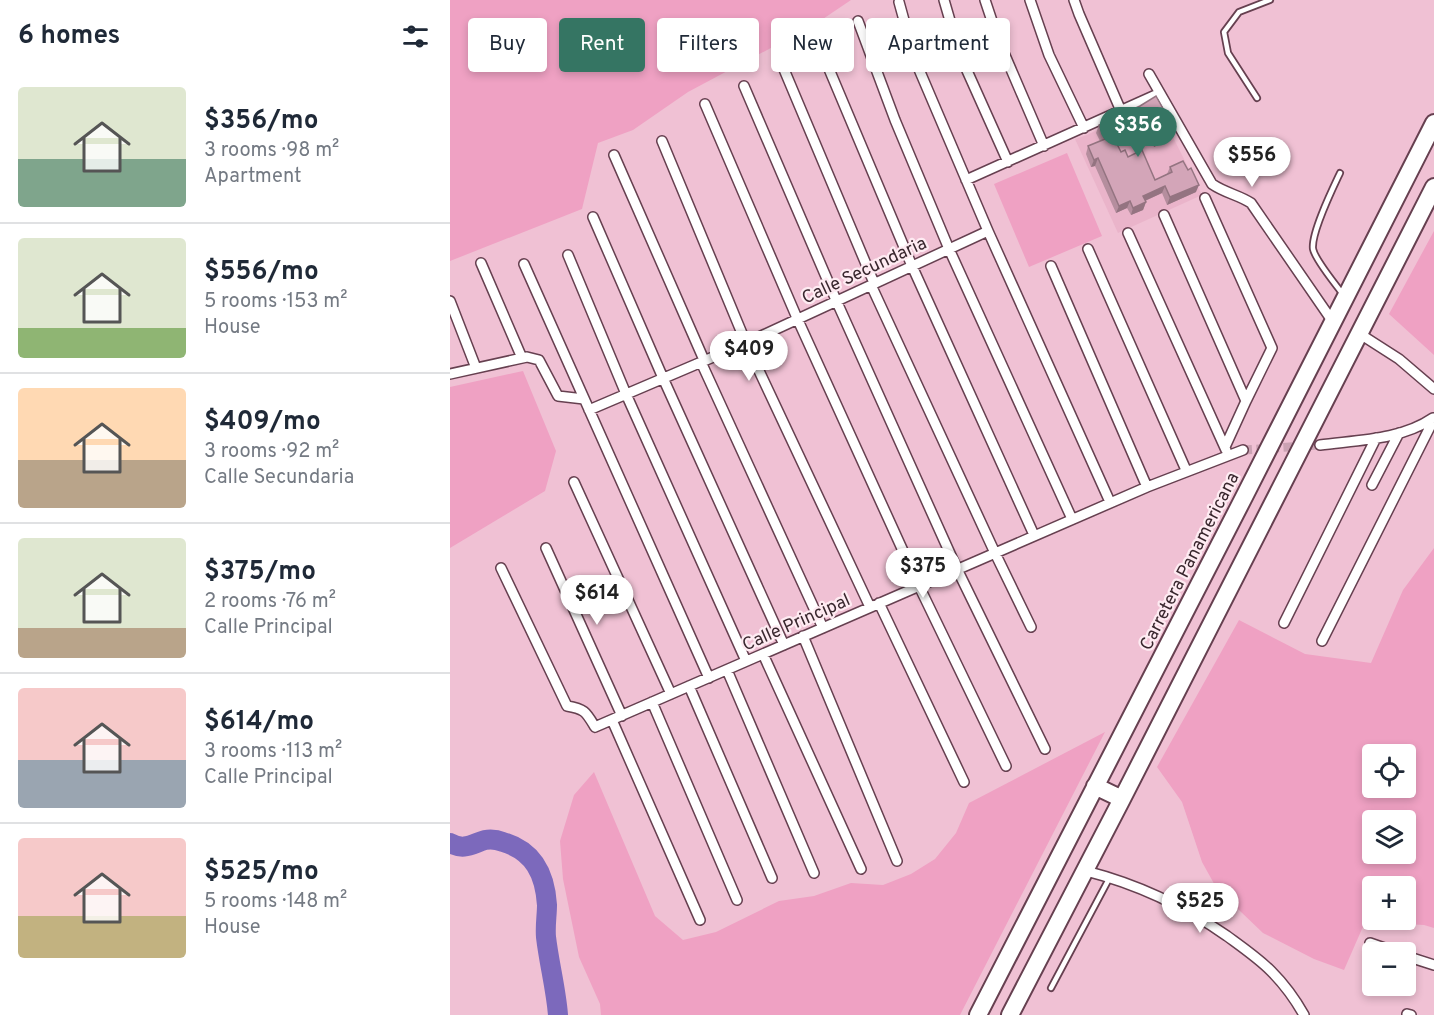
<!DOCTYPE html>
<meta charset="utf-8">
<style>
:root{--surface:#fff;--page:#f6f6f7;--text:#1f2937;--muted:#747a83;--line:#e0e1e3;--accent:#357563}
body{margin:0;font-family:Overpass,sans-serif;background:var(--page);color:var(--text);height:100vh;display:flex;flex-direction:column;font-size:22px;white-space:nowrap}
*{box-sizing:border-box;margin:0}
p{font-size:20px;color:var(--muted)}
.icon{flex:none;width:33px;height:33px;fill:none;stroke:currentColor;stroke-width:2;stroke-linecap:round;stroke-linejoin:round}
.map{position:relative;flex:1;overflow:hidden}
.side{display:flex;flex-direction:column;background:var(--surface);width:450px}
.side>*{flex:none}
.hud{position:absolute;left:18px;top:18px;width:570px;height:54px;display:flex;gap:12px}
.fabs{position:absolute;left:912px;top:744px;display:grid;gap:12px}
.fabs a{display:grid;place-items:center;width:54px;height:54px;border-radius:6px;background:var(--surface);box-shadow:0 3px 9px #0003;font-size:30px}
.price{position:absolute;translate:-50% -51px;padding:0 14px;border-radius:21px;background:#fff;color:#222;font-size:20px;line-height:39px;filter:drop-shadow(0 2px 3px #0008)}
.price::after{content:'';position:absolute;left:50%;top:36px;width:18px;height:14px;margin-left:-9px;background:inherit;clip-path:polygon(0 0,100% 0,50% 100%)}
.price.current{background:var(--accent);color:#fff}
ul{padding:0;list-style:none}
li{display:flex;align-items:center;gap:18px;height:150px;padding:0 18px}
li+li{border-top:2px solid var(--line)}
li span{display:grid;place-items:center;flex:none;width:168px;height:120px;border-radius:6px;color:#555}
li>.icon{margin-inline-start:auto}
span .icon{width:72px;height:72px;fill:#fffc;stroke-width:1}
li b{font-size:26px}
h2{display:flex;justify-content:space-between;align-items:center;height:72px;padding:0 18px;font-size:26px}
.chip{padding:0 21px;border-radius:6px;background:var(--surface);box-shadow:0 3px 9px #0003;font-size:21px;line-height:54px}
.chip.current{background:var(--accent);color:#fff}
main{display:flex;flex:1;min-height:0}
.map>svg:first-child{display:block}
</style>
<main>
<section class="side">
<h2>6 homes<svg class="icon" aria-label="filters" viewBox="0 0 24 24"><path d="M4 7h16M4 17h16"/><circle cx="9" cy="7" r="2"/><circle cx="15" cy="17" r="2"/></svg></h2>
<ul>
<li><span style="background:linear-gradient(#dfe7d0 60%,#7fa58c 0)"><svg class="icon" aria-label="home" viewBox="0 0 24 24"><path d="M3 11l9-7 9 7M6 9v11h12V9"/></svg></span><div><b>$356/mo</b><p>3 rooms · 98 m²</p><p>Apartment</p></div></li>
<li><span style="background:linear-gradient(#dfe7d0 75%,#8fb573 0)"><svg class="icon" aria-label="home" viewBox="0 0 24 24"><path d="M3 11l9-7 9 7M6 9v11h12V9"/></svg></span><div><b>$556/mo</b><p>5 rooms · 153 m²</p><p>House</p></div></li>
<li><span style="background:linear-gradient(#ffd9b3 60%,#b9a48a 0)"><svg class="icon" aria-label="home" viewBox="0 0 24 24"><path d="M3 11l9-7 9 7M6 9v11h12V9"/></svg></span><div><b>$409/mo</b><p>3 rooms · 92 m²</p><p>Calle Secundaria</p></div></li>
<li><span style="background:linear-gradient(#dfe7d0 75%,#b9a48a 0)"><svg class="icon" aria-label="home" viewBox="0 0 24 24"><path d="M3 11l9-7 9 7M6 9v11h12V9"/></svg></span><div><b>$375/mo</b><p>2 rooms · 76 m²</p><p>Calle Principal</p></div></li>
<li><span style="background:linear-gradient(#f6c9c9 60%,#9aa5b1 0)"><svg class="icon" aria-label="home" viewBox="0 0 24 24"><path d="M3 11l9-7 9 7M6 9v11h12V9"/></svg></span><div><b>$614/mo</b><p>3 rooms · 113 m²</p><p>Calle Principal</p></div></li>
<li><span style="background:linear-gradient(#f6c9c9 65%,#c2b280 0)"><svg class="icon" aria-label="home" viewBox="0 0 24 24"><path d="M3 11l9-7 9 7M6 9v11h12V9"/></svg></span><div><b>$525/mo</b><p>5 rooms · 148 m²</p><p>House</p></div></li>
</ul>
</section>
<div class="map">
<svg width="984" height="1015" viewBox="0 0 984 1015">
<rect width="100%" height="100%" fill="#f0c1d4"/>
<path fill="#eab4ca" d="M705,101L752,195L668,233L625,139L637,135Z"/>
<path fill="#efa1c3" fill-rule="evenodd" d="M0,0H401L364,25L238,92L183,130L148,143L132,209L0,261Z
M617,153L652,236L579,267L544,184Z
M984,231V355L939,314Z
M73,371L106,451L95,491L0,548V387Z
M984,548V928L974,925L915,922L894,970L864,959L813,933L767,889L752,862L732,802L707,767L789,620L855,654L921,663L953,590ZM922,754H956V788H922ZM922,820H956V854H922ZM956,886V920H922V886Z
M655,732L510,1015H151L150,1004L129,957L113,879L110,841L124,795L144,772L205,916L233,940L266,932L329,901L364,896L401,883L433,885L461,874L485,859L506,833L519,803Z"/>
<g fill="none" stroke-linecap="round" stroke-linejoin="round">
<path stroke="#7c69bc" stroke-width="20" d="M0,843C14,851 22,844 35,840C40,839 48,840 53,842C84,851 95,874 97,905C97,915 95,926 96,937C99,963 106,989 108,1015"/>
<path stroke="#cba2b3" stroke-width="9" stroke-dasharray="9 4.5" stroke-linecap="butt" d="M793,450L870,445"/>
<defs>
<path id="lane" d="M807,98L778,53L774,32L789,12L820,0
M890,173C882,190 861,233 863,249C865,259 885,284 892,293
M601,988L660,877"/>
<path id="street" d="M494,0L510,55L558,162
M535,0L548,39L594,146
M580,0L599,55L634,128
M624,0L629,14L671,111
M449,2L465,60L538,231L660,502
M408,21L445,120L499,249L622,519
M371,50L462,266L584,535
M333,67L424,283
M699,74L762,184C775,193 789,195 801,203L883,322
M294,86L386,300L507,569L595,749
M255,104L347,318L469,586L556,766
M212,141L296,343L420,607
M164,155L254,360
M516,180L710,93
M755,198L822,348L796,401
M714,215L796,401L775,447
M143,217L213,378L334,645
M678,233L776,450
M638,249L736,470
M118,255L176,394L296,661
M31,263L72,358
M74,264L259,678
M601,266L697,487
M421,285L545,553L581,627
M0,301L26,368
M910,334L949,359L984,389
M251,362L373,628
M0,374L77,357L89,360L108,396L134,399
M139,410L296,343L538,231
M870,445C908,440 951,440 983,418
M124,482L221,694
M922,485L949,433
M96,548L172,716
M51,568L117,706C135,709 136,712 145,727L697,487L793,450
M429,603L514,782
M834,623L926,438
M353,636L447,861
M872,641L984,419
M313,654L411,869
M277,670L364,873
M239,686L322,878
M202,702L287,900
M162,720L250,920
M636,871C687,884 734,906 777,936C792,947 808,958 821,971C834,984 845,999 854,1015
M920,943L946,952
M956,956L984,965
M957,1014L961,1015"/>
<path id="highway" d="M645,786L672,799
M528,1015L793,499L984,123
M560,1015L672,799L984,187"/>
</defs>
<use href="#lane" stroke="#664050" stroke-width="8"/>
<use href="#street" stroke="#664050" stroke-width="12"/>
<use href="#highway" stroke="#664050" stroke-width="20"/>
<use href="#lane" stroke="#fff" stroke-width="4.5"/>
<use href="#street" stroke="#fff" stroke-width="9"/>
<use href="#highway" stroke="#fff" stroke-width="16"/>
</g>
<path fill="#b58e9e" d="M690,106L722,137L704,147L694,128L666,142L671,152L705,180L717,174L720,167L746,192L717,205L712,193L695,201L696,202L693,210L681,215L677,208L666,213L645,166L641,167L636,154L638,146L650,141L646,133L649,125Z"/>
<path fill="#947481" d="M697,121L694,128L660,144L663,136Z
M725,130L722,137L704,147L707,139Z
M648,158L645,166L641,167L644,160Z
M749,185L746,192L717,205L720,197Z
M715,186L712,193L690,203L693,196Z
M680,201L677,208L666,213L669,206Z
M696,202L693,210L681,215L683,208Z"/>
<path fill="#d3a5b8" stroke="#947481" stroke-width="1.5" d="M706,96L725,130L707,139L697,121L663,136L671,152L675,150L678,157L692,150L705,180L722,172L720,167L733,161L738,170L741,168L749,185L720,197L715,186L693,196L696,202L683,208L680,201L669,206L648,158L644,160L638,146L655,139L649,125L690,106Z"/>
<g text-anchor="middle" stroke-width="4.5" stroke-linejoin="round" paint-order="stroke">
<g font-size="18" fill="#39272e" stroke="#feebf2">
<text transform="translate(414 270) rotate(-25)" y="6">Calle Secundaria</text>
<text transform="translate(739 561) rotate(-63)" y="6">Carretera Panamericana</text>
<text transform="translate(346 622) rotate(-24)" y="6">Calle Principal</text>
</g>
</g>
</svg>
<div class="fabs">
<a><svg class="icon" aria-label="locate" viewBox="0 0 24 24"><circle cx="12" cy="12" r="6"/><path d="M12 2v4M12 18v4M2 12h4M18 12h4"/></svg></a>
<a><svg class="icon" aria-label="layers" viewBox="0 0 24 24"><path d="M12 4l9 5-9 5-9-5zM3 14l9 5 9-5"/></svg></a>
<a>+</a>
<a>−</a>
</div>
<b class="price current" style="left:688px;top:158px">$356</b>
<b class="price" style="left:802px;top:188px">$556</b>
<b class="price" style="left:299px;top:382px">$409</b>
<b class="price" style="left:473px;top:599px">$375</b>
<b class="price" style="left:147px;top:626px">$614</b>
<b class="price" style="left:750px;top:934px">$525</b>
<div class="hud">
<a class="chip">Buy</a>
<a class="chip current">Rent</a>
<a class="chip">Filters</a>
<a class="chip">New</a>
<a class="chip">Apartment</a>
</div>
</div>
</main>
